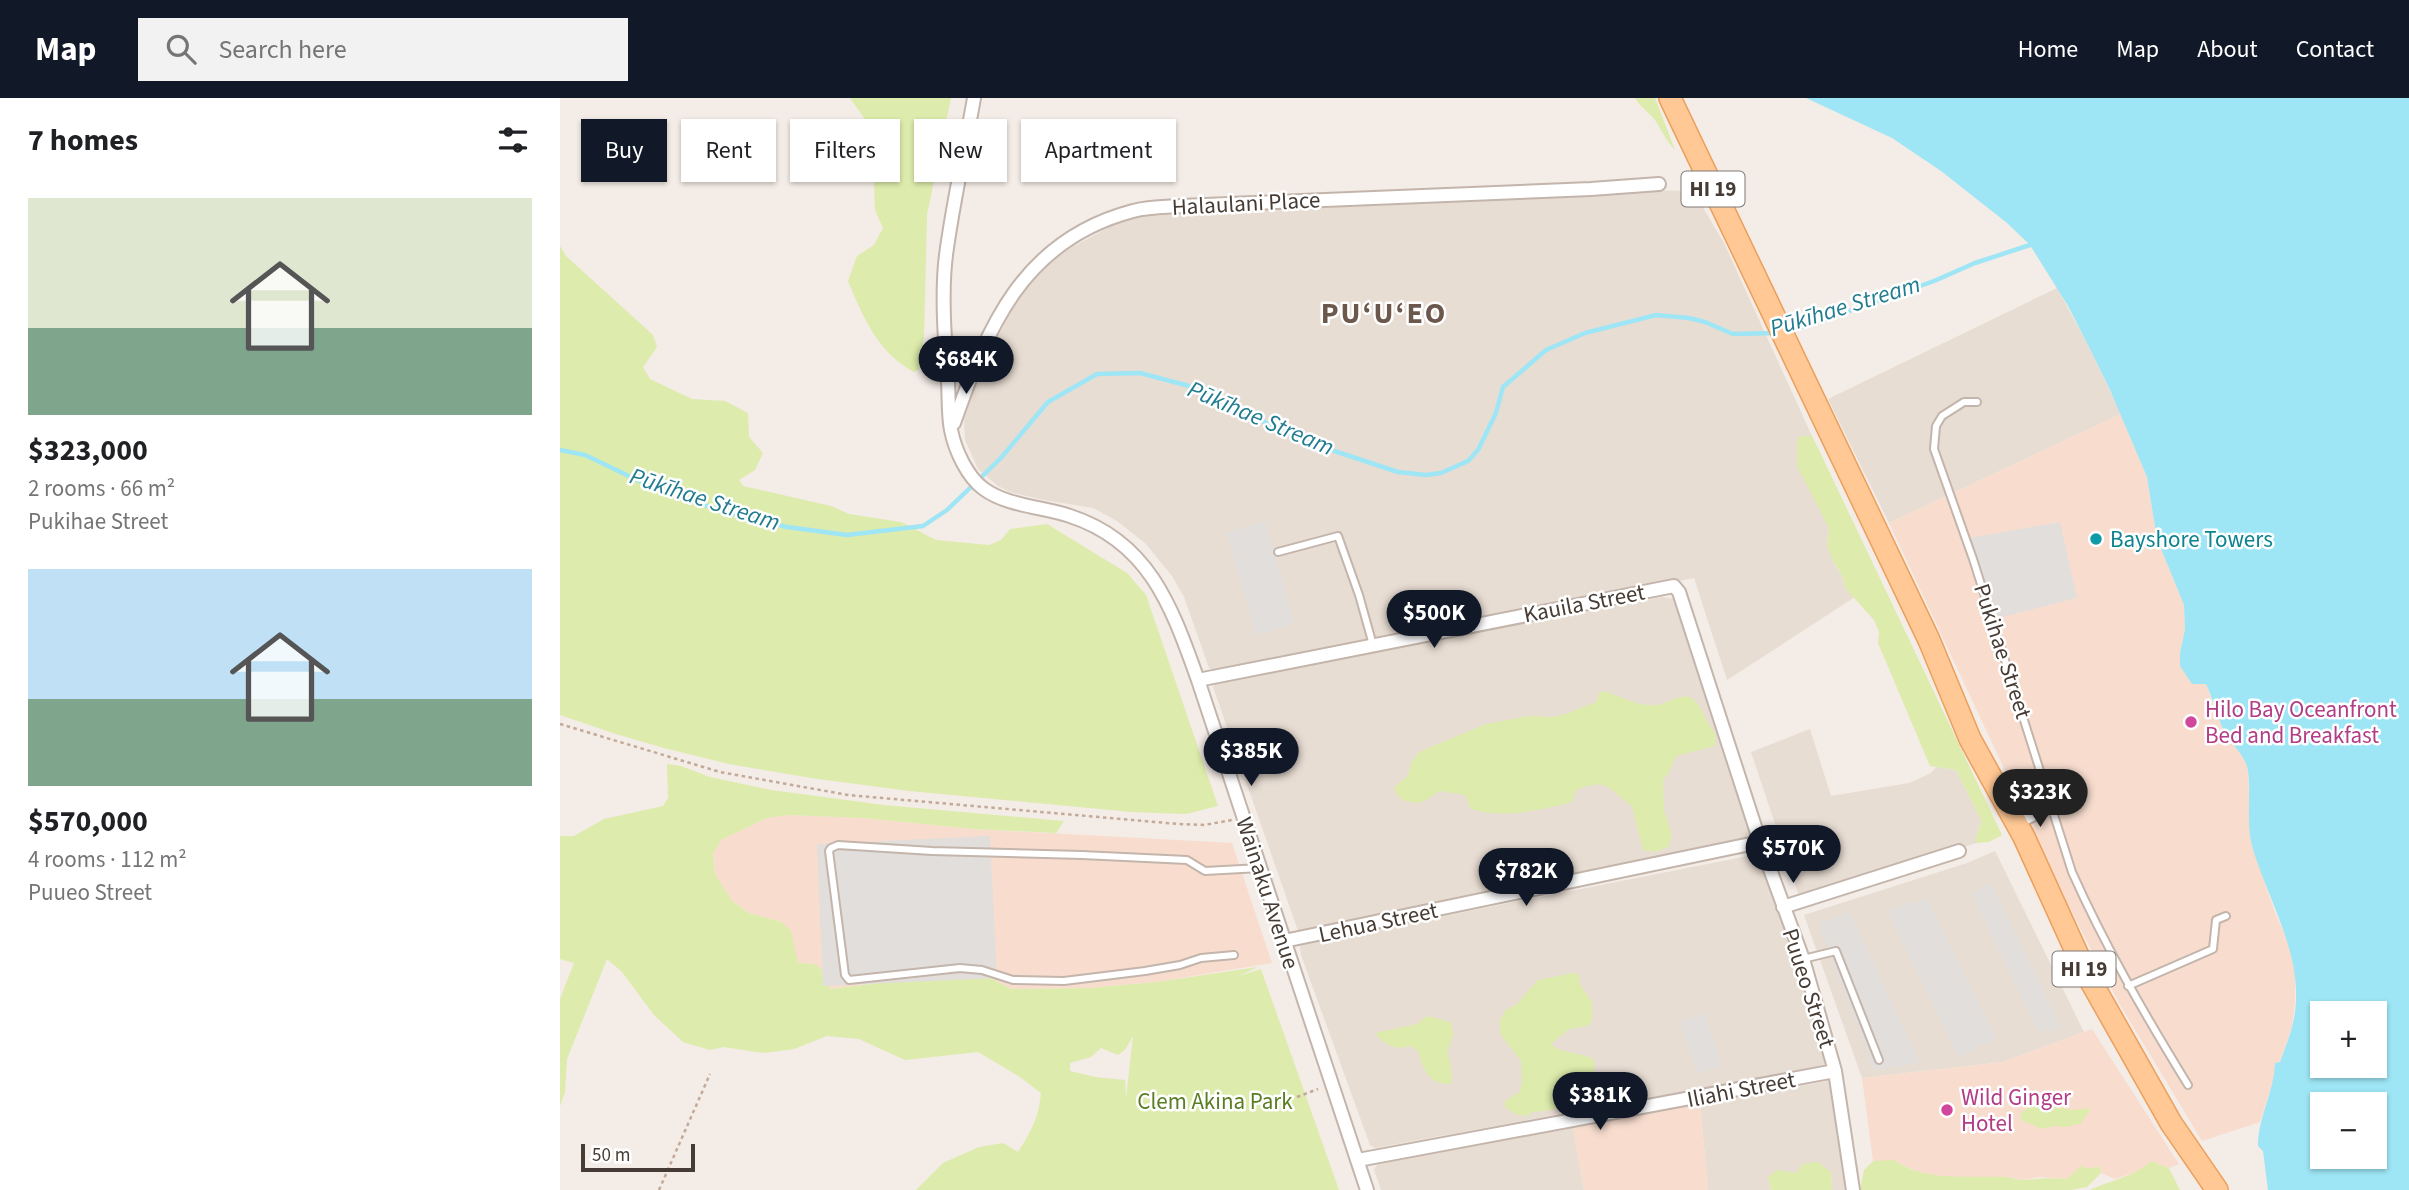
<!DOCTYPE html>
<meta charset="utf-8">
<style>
:root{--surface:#fff;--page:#f2f2f2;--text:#202124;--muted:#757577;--accent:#111827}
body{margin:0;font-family:"Source Sans 3",sans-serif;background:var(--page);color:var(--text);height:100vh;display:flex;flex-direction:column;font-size:26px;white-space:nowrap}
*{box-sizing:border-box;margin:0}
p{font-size:23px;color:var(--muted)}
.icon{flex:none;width:38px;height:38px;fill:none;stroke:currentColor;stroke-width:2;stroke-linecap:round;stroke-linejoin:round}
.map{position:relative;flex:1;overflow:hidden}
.details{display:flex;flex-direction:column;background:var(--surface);width:560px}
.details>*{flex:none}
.hud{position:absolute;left:21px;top:21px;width:665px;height:63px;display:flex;gap:14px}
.tools{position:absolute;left:1750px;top:903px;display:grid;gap:14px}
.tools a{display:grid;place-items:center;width:77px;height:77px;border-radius:0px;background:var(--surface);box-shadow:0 2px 5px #0004;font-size:35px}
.scale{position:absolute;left:21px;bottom:18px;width:114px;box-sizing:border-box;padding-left:7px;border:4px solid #473c35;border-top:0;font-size:19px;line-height:24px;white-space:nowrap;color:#473c35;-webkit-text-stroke:5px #fff;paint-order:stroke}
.price{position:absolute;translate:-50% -60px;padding:0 16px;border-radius:24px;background:var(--accent);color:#fff;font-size:23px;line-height:46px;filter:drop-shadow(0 2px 4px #0008)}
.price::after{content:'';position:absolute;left:50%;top:42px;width:21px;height:16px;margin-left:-10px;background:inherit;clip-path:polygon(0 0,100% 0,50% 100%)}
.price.on{background:#222;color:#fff}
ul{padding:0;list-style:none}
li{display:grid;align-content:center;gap:14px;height:371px;padding:0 28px}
li span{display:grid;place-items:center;height:217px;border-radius:0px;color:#555}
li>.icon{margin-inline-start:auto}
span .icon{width:126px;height:126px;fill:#fffc;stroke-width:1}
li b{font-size:30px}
h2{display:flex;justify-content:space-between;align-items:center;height:84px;padding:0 28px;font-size:30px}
.pill{padding:0 24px;border-radius:0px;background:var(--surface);box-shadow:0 2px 5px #0004;font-size:24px;line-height:63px}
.pill.on{background:var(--accent);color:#fff}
header{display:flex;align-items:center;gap:42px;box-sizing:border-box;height:98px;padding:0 35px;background:var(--accent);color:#fff}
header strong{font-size:33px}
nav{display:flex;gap:38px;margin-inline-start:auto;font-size:24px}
.search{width:490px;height:63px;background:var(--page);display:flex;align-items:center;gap:18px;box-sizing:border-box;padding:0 24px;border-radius:0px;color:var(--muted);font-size:26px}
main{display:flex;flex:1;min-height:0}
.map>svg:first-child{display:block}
</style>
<header>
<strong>Map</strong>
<div class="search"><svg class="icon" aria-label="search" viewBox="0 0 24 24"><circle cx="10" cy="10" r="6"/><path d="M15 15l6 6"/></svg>Search here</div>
<nav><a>Home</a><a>Map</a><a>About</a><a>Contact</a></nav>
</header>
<main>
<section class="details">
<h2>7 homes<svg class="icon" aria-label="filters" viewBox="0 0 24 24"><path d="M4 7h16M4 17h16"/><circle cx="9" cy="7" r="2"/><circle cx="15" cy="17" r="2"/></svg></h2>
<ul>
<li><span style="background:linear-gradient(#dfe7d0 60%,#7fa58c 0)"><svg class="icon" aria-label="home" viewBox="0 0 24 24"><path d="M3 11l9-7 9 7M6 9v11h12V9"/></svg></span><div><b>$323,000</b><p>2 rooms · 66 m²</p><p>Pukihae Street</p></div></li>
<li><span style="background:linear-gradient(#bfe0f5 60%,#7fa58c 0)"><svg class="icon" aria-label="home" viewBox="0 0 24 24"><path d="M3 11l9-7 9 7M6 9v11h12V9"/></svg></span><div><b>$570,000</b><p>4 rooms · 112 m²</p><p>Puueo Street</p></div></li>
</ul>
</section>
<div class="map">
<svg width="1849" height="1092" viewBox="0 0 1849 1092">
<rect width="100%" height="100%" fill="#f4ece6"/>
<path fill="#e8ddd3" d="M1077,92L1133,93L1164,145L1252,338H1241L1256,401L1269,430L1267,447L1275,467L1282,478L1286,491L1295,499L1167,582L1134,480L654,572L649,570L624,499L612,478L585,445L557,423L533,410L484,402L450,394L438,388L418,371L405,342L404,321L419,276L453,209L473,180L505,153L555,126L581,119L628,115L987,100Z
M1497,190L1529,249L1561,316L1329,425L1268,301Z
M1102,499L1115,501L1196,744L738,833L653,589L657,584Z
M1250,631L1271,698L1349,685L1371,675L1376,669L1396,672L1422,724L1416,738V745L1250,803L1240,801L1191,654Z
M1435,753L1524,934L1443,964L1302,980L1244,817L1407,765Z
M1198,756H1206L1272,966L815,1050L810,1047L741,857L740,849L742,846Z
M1268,983L1275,988L1296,1092H1272L1271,1074L1225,1075L1208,1079L1211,1092H1148L1140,1006Z
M1013,1030L1024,1092H821L815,1075L814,1071L818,1066Z"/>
<path fill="#f8ddcf" d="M1561,316L1587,379L1597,441L1624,507L1625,531L1620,555L1646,586L1664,634L1685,661L1688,673L1691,744L1714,812L1728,844L1735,867V904L1732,929L1720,964L1715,965V976L1700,1024L1642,1043L1559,905L1509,809L1329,425Z
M228,717L303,720L413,731L672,745L712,865L596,884L530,890L452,891L424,877L360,880L269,891L255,866L238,865L222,824L189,815L172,803L155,776L153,756L161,742L207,720Z
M1532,931L1619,1066L1609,1070L1591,1063L1582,1072L1555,1081L1541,1075L1540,1070L1516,1074L1507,1081L1480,1079L1462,1082L1446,1079L1407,1081L1366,1077L1334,1063H1313L1302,980L1443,964Z
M1140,1006L1148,1092H1024L1013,1030Z"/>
<path fill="#ddebac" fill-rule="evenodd" d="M290,0H391L367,117L364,239L359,271L354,274C318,255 303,219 288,183L297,158L314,147L323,130L315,112L312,31Z
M1075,0H1095L1115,52C1106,43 1102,33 1095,22C1089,14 1080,9 1075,0Z
M0,148L6,158L93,237L97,249L83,269L90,281L132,301L165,303L188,315L189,339L203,355L195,372L179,382L183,388L271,408L289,416L341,424L376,442L429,447L441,442L450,431L487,426L567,475L586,497L658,708L626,716L571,714L349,693L251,680L169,666L104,650L56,636L0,617Z
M1241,338H1252L1257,348L1442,737L1429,744L1416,745V738L1422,724L1396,672L1370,668L1318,545L1319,534L1314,522L1286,491L1282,478L1271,459L1267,447L1269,430L1237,368V342Z
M1045,593C1063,600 1079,609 1098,607C1108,605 1121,595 1131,600C1144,608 1144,624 1156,636L1155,648L1116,658L1108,676L1103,681L1104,712L1112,737L1108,749L1096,754L1083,752L1072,708C1047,691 1050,679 1016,692L1012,704C980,712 944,721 911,711L905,697L880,693C875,696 869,701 864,703C852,707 836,703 834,689L848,678L851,665L859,654L926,626L969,618L992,619L1006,616L1036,604L1039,595Z
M107,666L121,668L150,679L211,692L324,707L504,723L496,735L413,731L303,720L228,717L207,720L161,742L153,756L155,776L172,803L189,815L222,824L231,833L238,865L255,866L266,875L270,891L360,880L424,877L452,891L530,890L596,884L698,869L679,878L701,871L779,1092H356L383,1065L419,1049L443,1045L458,1054C471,1034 479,1019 481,995L460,979L418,954L345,962L299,941L267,938L234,951L204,955L163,949L150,952L123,944L94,917L62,874L47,861L7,961L5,994L0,1008V901L14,865L0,861V738H14L44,721L103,708L108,700ZM573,938L566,1001L565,982L535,979L510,973V965L531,959L541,950L558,957L565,952Z
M1013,875L1019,876L1020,886L1032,904V923L1028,928L1009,931L991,946C1002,957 1021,953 1034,962C1034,967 1035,973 1034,978C1031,1006 995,1013 972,1014L968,1018L955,1016L945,1009V1003L960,994L962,982L961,963L941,937L939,924L946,912L957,906L978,882Z
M867,918L891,924L893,937L887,955L891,967L892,985C870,989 863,971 858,953L850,948C835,953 825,947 815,935L857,926Z
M1475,1004L1512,1012L1528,1010L1530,1012L1521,1025L1508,1029L1495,1028L1482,1031L1461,1022L1460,1016Z
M1334,1062C1368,1085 1408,1077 1447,1079C1452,1080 1458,1082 1463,1082C1478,1081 1491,1079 1507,1081L1521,1068L1526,1070L1540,1069L1541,1075L1527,1089L1510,1092H1300L1304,1072L1313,1063Z
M1591,1063L1609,1070L1620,1092H1530C1549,1083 1576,1078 1591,1063Z
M1258,1064L1271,1074L1272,1092H1211L1208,1079L1217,1072L1237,1075L1242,1066Z"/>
<path fill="#e2dedb" d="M705,423L735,526L696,537L666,434Z
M1500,424L1517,500L1435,521L1410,440Z
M430,738L437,880L263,888L257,746Z
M1431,785L1501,929L1492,933L1486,931L1478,933L1411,795Z
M1367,800L1436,940L1398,959L1327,813L1350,803L1352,806Z
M1290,814L1360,965L1314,972L1258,825Z
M1145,915L1162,968L1137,976L1119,924Z"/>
<path fill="#9ee6f5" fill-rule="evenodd" d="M1246,0H1849V1092H1708L1703,1053L1698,1048C1698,1019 1714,994 1715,965L1720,964C1724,952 1729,941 1732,929C1749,864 1709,807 1692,748C1686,724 1691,697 1688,673C1685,655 1670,647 1663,631C1657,617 1653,601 1646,586H1632L1620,568V555L1625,531L1624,507L1597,441L1587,379L1550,292L1529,249L1508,208L1470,147L1447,125L1381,73L1332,40ZM1762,915H1815V968H1762ZM1762,1006H1815V1059H1762Z"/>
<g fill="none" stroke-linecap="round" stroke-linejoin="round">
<path stroke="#9ee6f5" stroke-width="4.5" d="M1227,232L1247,228L1374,183L1415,165L1470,147
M0,352L25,357L96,391L169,415L227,429L287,437L363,428L387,412L440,361L488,304L537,276L580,275L629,288L744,343L838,374L866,377L881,375L908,363L918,352L936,315L943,289L986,252L1025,235L1096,217L1129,220L1145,224L1173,236L1215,235"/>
<defs>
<path id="service" d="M1417,304H1404L1382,318L1376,328L1374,351L1413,461L1512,774C1545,848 1585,917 1628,987
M718,454L778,438L799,497L813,547
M674,857L641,860L620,867L585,873L504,883L453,882L422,872L400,870L289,882L285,877L269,753L271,750L278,747L372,753L522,757L627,762L645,773L700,770
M1243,861L1276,853L1319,962
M1568,888L1653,851L1656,822L1666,818"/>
<path id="minor" d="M414,0C405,52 393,104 386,157C381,195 385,246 388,284C389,300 388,317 391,332C395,352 407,379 424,391C447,408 484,409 510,418C590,444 612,510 638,582L807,1092
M394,325C428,228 463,142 573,113C588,109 606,109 621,108L1031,91L1099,86
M638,582L1114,488L1119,494L1200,744L1243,861L1275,973L1293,1092
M1456,725L1490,708
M1223,809L1399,753
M724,843L1200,744
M798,1062L1275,973"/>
<path id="primary" d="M1110,0L1369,542L1410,641L1464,739L1525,873L1611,1025L1657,1092"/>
</defs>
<use href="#service" stroke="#c3b5ab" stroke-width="10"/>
<use href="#minor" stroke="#c3b5ab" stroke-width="16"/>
<use href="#primary" stroke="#ec9f5c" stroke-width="24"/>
<path stroke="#c3aa98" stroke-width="2.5" stroke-dasharray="3.5 3.5" stroke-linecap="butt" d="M0,626L160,674L288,697L618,726L644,727L672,722
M737,999L758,991
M99,1092L150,976"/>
<use href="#service" stroke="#fff" stroke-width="6"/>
<use href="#minor" stroke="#fff" stroke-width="12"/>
<use href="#primary" stroke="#ffc894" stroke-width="21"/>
</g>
<circle fill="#0f9aa8" stroke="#fff" stroke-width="2.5" cx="1536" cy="441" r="7"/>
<g fill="#d1479c" stroke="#fff" stroke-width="2.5">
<circle cx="1631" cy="624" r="7"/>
<circle cx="1387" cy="1012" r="7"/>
</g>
<g text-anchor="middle" stroke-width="5" stroke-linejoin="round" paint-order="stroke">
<g fill="#fff" stroke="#7e7672" stroke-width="2">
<rect x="1121.5" y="73.5" width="63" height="35" rx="5"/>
<rect x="1492.5" y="853.5" width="63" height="35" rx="5"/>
</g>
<g font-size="21" font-weight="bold" fill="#473c35">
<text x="1153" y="98">HI 19</text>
<text x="1524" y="878">HI 19</text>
</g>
<g font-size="23" fill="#473c35" stroke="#fff">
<text transform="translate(686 105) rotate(-3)" y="8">Halaulani Place</text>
<text transform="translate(1024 505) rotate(-11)" y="8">Kauila Street</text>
<text transform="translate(1443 553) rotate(72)" y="8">Pukihae Street</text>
<text transform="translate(708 795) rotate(72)" y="8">Wainaku Avenue</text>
<text transform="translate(818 824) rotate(-12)" y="8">Lehua Street</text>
<text transform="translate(1249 890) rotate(72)" y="8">Puueo Street</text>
<text transform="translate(1181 991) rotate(-11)" y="8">Iliahi Street</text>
</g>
<g font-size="23" fill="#0d838f" stroke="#fff" text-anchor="start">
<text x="1550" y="449">Bayshore Towers</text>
</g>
<g font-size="23" fill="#b23c85" stroke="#fff" text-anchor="start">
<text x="1645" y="619">Hilo Bay Oceanfront<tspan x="1645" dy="26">Bed and Breakfast</tspan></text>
<text x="1401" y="1007">Wild Ginger<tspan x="1401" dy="26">Hotel</tspan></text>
</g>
<g font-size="23" fill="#5a7d24" stroke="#fff">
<text x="655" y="1011">Clem Akina Park</text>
</g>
<g font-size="24" font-style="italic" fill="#217c90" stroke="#fff">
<text transform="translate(1285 208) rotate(-17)" y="8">Pūkīhae Stream</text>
<text transform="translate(701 320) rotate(23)" y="8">Pūkīhae Stream</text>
<text transform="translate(145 401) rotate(18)" y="8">Pūkīhae Stream</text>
</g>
<g font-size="30" font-weight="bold" letter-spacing="2" fill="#6b574b" stroke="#fff">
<text x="824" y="225">PU‘U‘EO</text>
</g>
</g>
</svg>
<div class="tools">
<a>+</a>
<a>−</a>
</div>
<div class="scale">50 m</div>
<b class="price" style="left:406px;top:298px">$684K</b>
<b class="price" style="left:874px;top:552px">$500K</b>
<b class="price" style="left:691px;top:690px">$385K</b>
<b class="price on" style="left:1480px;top:731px">$323K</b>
<b class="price" style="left:1233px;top:787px">$570K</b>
<b class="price" style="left:966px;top:810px">$782K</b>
<b class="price" style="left:1040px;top:1034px">$381K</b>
<div class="hud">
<a class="pill on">Buy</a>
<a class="pill">Rent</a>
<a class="pill">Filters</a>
<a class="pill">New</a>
<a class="pill">Apartment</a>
</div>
</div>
</main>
